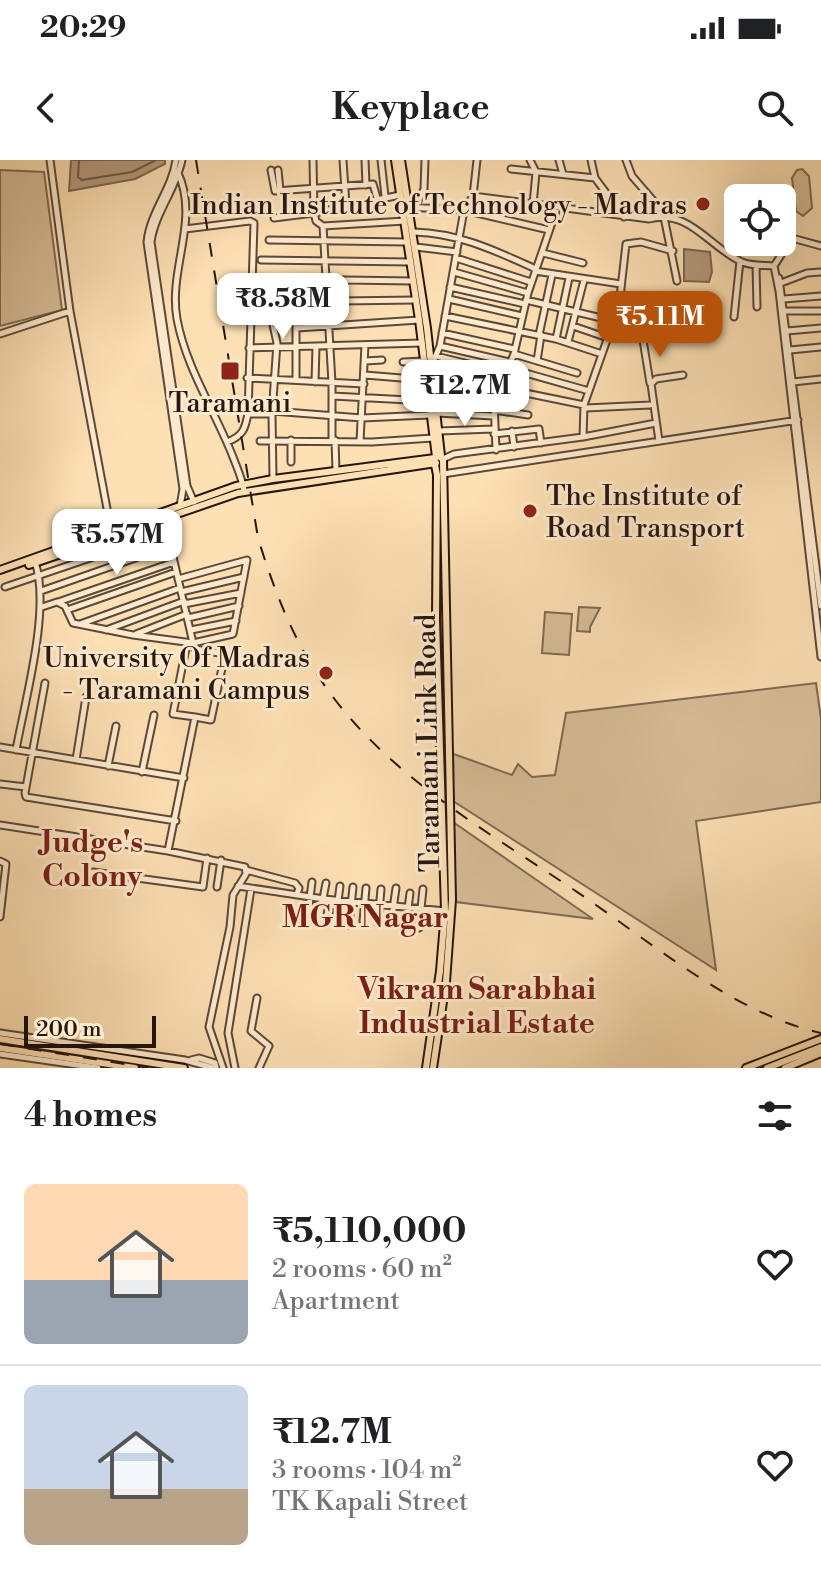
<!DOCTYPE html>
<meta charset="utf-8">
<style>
:root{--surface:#fff;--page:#f6f6f6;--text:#202124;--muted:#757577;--line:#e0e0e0;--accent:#b45309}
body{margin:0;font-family:"Libre Bodoni",serif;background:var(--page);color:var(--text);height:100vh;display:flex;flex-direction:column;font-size:30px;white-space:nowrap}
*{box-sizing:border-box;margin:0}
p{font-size:26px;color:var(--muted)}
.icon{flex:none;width:44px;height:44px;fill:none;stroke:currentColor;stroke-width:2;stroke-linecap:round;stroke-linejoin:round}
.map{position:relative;height:908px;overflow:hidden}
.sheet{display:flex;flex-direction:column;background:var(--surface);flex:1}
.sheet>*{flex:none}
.controls{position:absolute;left:724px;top:24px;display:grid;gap:16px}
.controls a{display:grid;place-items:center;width:72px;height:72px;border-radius:12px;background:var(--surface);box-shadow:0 8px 32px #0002;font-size:40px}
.scale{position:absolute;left:24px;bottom:20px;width:132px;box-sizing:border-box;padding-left:8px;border:4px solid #261610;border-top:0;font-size:22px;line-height:28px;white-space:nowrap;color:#261610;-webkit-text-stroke:6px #feebce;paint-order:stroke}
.price{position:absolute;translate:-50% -68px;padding:0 18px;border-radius:16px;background:#fff;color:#222;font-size:26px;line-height:52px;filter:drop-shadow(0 2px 4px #0008)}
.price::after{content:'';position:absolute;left:50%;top:48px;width:24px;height:18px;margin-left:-12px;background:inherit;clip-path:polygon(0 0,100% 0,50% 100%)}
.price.active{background:var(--accent);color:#fff}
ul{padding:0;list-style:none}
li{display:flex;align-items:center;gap:24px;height:200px;padding:0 24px}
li+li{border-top:2px solid var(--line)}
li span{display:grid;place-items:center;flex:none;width:224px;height:160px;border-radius:12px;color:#555}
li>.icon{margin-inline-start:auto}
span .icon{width:96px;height:96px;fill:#fffc;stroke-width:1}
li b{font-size:34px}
h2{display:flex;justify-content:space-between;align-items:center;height:96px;padding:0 24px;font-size:34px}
.status{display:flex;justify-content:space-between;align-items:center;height:56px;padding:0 40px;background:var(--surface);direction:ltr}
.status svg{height:22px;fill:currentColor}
header{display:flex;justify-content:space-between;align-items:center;height:104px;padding:0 24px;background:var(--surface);font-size:36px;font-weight:700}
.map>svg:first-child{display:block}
</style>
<div class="status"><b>20:29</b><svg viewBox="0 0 49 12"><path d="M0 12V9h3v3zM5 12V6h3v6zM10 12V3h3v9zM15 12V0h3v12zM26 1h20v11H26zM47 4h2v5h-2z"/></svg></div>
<header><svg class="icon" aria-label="back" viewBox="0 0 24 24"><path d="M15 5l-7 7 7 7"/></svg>Keyplace<svg class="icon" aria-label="search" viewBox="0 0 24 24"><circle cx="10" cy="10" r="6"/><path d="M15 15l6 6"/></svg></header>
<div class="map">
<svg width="821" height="908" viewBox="0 0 821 908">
<rect width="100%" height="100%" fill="#fde0b4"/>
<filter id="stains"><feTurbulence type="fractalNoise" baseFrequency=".0025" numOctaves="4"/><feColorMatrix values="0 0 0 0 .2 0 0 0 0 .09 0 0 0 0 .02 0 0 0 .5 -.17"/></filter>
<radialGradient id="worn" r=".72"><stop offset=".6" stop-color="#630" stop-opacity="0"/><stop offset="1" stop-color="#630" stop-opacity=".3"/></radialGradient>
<path fill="#d8be98" stroke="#7f6a54" stroke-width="2" d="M802,9L809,16L812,48L803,56L796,51L792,18L797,10Z
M0,10L44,12L62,150L0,166Z
M579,447L600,448L590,467V472L577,471Z
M545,452L572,454L569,495L542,493Z
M816,523L821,559V642L696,661L716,810L453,641L451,593L512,615L518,604L532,617L555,615L566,553Z
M453,662L593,759L456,742Z"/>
<path fill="#b49b7c" stroke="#7b6651" stroke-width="2" d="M71,0H165V4L135,19L69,31Z
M684,89L710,92L712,112L709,122L684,121Z"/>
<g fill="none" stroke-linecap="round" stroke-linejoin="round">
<path stroke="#6d5846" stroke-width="2" d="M79,0L78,17L82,20L132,12L156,0"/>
<defs>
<path id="minor" d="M50,0L70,151L111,370
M176,0C172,29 150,52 147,82L183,329L180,346
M182,0C176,29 155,53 151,82L187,326L194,342
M313,0L314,53L316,61L323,66
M343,0L346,45
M365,0L366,25
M381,0L385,36
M530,0L536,12L533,45
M559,0L563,14
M591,0L595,18L624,57
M626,0L632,16L663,52L677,121
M511,9L595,18
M271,10L275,31L373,24L377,38
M278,10L280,31
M178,13C200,60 168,109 177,159C186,208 215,251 233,297C237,308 243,320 244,332
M473,36L649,59C689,48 710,88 742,102C752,106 763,105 774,106
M405,47L464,50L549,70
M415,47L424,29L425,0
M274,58L314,53L400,35
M323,66L332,223V281
M323,66L405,61
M185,69L250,61L254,63L248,254C245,269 243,276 227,282
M414,72C459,73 496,91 536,109
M269,80L407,82
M416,87L457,92
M543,93L583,103
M456,98L531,122
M261,100L410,102
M756,105L757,147
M774,106L779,131L821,497
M774,106L792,78L821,86
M535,111L621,124
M454,112L528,133
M779,118L821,446
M276,119L413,121
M781,123L807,113L821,112
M450,127L525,144
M449,139L522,156
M784,139L821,136
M526,140L614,161
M264,142L416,140
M268,142L277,183L272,254L273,319
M785,151H821
M445,156L556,179L602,194
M734,157L740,101
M573,166L608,178
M297,168L419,160
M787,171L821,168
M442,173L514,189
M0,174L70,151
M539,175L552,115
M556,179L569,118
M643,180L650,223
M568,182L584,120
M440,186L510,202
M249,188L422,183
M790,190L821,187
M514,194L577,213
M436,196L506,213
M365,201L382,200
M537,201L541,175
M403,202L424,201
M432,204L440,186L464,50L473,36L477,0
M508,208L589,231
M365,215L426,220
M247,218L364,224
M296,220V142
M315,222L316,187
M793,222L821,219
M435,227L459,231L465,221L500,230
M501,228L584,245
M332,236L409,240L428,238
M586,248L650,245
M494,250L528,255
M272,251L362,258L429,255
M437,253L493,256
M248,254H272
M439,271L493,269
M512,271L514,287
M494,274L539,269L541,283
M583,277L584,245L619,146L626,84L641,82L673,91
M335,280L336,311
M260,281L372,282L433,278
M360,281L365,185
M659,281L651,224L656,219L683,215
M496,290L494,241L514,194L528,133L557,48
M443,299L454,294L583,277L656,263
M291,302V280
M443,314L798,260
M5,427L167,372
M41,431L170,386
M181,432L244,417
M58,442L174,402
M184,444L241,433
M42,447L57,442L65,446L73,463L133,475L193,483L164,358
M67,450L176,412
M188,458L239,446
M80,464L180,428
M106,470L184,441
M191,470L236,461
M136,474L187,454
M187,483L173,554L195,557
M45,523L25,633L26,637L176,661
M0,587L184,618
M16,590C25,540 51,448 35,402
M76,600L86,537
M108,606L116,566
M142,612L154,555
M0,624L26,627
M0,665L168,691L245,707L246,714L233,735L230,767L209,867L223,908
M168,691L195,557L211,560L225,494L195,489L193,483L233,474L247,400L178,419
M0,701L6,704L0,757
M246,710L295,723L299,728L297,734
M93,712L203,727L207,698
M238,726L324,739L445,751
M217,727L221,700
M308,754L312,722
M320,754L326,723
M363,761L366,728
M335,763L340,726
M378,763L381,729
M391,763L396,728
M406,764L410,733
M349,765L353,727
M419,768L423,729
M257,838L251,871L269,886L259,908
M0,873L185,900L213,908
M0,894L98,908
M191,900L199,898L215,903L216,908
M235,908L228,873L251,729"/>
<path id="major" d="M395,0L419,160L436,297
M401,0L427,168L441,296
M29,405L238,333L436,303
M0,410L236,326L273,319L435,298
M0,879L184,908
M0,888L135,908
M426,908L440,811L445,751L436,460L437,315L434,300L439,295L443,300L452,740L446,822L433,908
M746,908L821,879
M767,908L821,887
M785,908L821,893"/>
</defs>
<use href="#minor" stroke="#5c4839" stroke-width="9"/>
<use href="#major" stroke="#261610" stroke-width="10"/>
<use href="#minor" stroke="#feebce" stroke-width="5"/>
<use href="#major" stroke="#fde0b4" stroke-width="6"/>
<path stroke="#261610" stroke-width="2" stroke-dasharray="14 14" stroke-linecap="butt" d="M196,0L258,378C276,437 298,492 336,541C401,625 500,679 586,738C657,787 736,854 821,873
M0,884L149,908"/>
</g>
<g fill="#8f2418" stroke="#feebce" stroke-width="3">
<circle cx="703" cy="44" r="8"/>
<rect x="220" y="201" width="20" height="20" rx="4"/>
<circle cx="530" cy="351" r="8"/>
<circle cx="326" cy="513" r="8"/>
</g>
<g text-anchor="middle" stroke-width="6" stroke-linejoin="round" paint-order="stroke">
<g font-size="28" fill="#261610" stroke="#feebce" text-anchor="end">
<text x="687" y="54">Indian Institute of Technology - Madras</text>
<text x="230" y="252" text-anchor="middle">Taramani</text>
<text x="546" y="345" text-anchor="start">The Institute of<tspan x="546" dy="32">Road Transport</tspan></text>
<text x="310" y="507">University Of Madras<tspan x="310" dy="32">- Taramani Campus</tspan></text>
</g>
<g font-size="28" fill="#261610" stroke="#feebce">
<text transform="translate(427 583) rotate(-91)" y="10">Taramani Link Road</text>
</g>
<g font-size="30" font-weight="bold" fill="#7a1f14" stroke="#feebce">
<text x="92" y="692">Judge's<tspan x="92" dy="34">Colony</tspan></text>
<text x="365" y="767">MGR Nagar</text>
<text x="477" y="839">Vikram Sarabhai<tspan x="477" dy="34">Industrial Estate</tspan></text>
</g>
</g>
<rect width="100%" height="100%" filter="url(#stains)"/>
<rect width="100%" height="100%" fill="url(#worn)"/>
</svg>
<div class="controls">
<a><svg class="icon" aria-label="locate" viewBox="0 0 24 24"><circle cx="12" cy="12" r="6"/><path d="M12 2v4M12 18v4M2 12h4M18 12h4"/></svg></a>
</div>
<div class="scale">200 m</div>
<b class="price" style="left:283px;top:181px">₹8.58M</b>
<b class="price active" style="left:660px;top:199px">₹5.11M</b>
<b class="price" style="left:465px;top:268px">₹12.7M</b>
<b class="price" style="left:117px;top:417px">₹5.57M</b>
</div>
<section class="sheet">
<h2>4 homes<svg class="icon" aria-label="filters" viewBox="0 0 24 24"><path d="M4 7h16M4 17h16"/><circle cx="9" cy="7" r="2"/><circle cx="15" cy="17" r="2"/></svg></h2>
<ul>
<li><span style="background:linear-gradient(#ffd9b3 60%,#9aa5b1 0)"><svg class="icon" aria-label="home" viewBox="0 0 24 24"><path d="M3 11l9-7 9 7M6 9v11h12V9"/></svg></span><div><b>₹5,110,000</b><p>2 rooms · 60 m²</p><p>Apartment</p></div><svg class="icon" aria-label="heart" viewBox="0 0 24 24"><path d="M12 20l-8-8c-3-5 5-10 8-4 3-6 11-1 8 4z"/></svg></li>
<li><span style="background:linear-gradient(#c9d6e8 65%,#b9a48a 0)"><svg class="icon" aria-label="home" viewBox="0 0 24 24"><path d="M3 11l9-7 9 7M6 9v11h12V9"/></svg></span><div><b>₹12.7M</b><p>3 rooms · 104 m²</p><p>TK Kapali Street</p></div><svg class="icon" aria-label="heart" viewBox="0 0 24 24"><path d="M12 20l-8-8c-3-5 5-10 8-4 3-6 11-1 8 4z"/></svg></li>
</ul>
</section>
